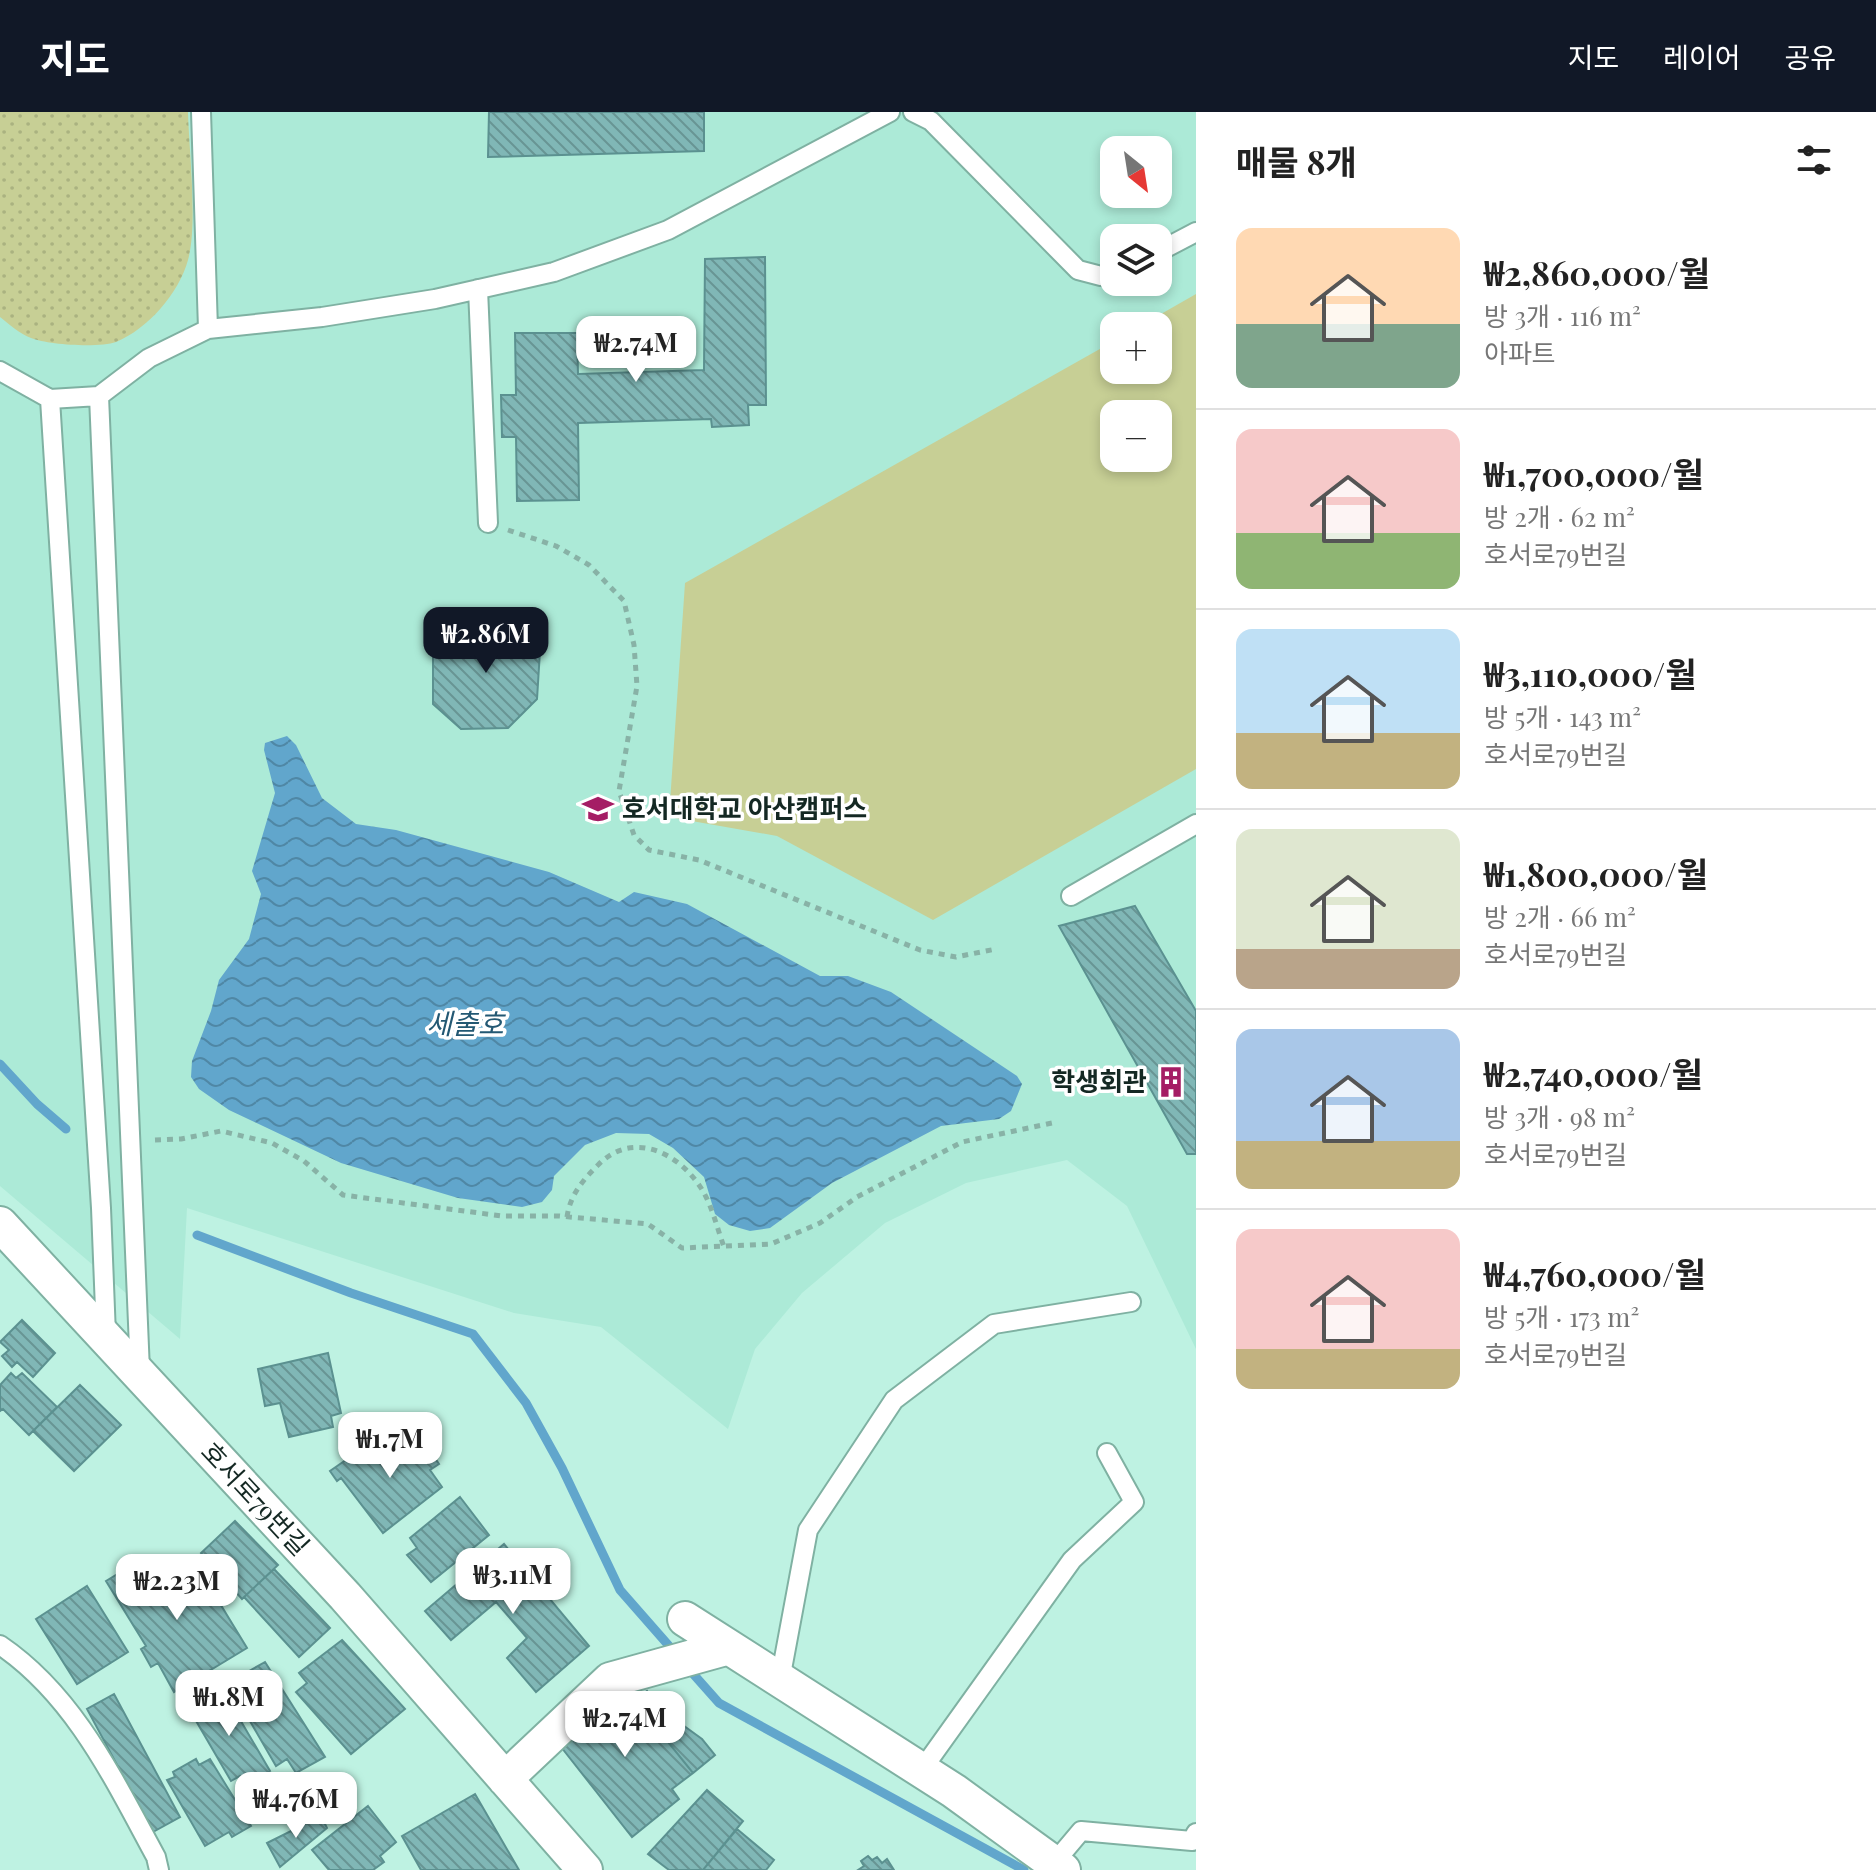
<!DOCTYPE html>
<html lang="ko">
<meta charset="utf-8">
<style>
:root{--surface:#fff;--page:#f6f6f6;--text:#222;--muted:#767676;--line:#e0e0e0;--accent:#111827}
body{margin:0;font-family:"Playfair Display","Noto Sans KR",serif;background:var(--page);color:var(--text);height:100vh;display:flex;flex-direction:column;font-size:30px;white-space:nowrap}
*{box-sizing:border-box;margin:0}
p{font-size:26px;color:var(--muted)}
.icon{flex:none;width:44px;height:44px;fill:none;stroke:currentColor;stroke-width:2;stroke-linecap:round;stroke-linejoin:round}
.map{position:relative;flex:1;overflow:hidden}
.sheet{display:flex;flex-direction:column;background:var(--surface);width:680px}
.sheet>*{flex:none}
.needle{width:52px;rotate:150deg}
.tools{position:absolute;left:1100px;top:24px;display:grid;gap:16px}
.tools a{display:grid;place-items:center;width:72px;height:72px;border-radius:16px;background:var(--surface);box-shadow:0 4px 12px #0003;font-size:40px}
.price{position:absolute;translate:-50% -68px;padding:0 18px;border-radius:16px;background:#fff;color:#222;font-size:26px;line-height:52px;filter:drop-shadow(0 2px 4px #0008)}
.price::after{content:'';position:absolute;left:50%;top:48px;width:24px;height:18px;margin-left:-12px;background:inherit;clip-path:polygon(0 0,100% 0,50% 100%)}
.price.on{background:var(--accent);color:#fff}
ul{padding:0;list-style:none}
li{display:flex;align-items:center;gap:24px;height:200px;padding:0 40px}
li+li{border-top:2px solid var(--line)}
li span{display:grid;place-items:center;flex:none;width:224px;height:160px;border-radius:16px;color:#555}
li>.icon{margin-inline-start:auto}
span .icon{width:96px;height:96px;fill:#fffc;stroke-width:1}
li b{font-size:34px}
h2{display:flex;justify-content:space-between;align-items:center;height:96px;padding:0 40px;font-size:34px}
header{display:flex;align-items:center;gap:48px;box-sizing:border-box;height:112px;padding:0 40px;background:var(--accent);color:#fff}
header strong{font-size:38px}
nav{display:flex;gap:44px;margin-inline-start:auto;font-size:28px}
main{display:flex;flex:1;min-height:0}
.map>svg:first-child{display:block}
</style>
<header>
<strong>지도</strong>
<nav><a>지도</a><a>레이어</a><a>공유</a></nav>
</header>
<main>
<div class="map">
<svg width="1196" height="1758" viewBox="0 0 1196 1758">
<defs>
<pattern id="grass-dots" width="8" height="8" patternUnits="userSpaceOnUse" patternTransform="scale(2)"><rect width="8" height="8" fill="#c7cf95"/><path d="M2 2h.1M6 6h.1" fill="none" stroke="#aab280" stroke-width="1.8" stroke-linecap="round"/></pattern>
<pattern id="water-waves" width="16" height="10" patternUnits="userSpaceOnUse" patternTransform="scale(2)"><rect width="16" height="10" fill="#61a6cc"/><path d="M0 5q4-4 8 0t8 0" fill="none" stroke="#4f87a5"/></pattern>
<pattern id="building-back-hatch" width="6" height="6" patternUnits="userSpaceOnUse" patternTransform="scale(2)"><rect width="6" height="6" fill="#80b7b6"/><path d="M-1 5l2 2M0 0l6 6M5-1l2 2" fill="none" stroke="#689594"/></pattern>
</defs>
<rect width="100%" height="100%" fill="#bef2e2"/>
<path fill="#acead7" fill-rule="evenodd" d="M0,0H1196V1237L1127,1094L1067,1048L966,1071L885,1111L802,1181L755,1237L728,1317L601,1215L514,1201L187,1096L180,1227L0,1074ZM1114,38H1158V82H1114ZM1114,126H1158V170H1114ZM1114,214H1158V258H1114ZM1114,302H1158V346H1114Z"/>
<path fill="url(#grass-dots)" d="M0,0H188C189,40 198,112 188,148C179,181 148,217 116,230C99,236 48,233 31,226C20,222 9,212 0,205Z"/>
<path fill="#c7cf95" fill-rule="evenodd" d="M1196,182V657L933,808L777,724L669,705L685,471L1114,229V258H1158V214H1140ZM1114,302H1158V346H1114Z"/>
<path fill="url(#water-waves)" d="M287,624L296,633L322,686L356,712L396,718L549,760L619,790L634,780L687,792L820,864H848L891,880L1017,964L1022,972L1011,999L999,1007L941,1014L832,1071L770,1116L750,1119L729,1113L715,1102L704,1065L673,1036L649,1022L616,1021L585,1033L554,1064L552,1078L542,1090L522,1095L458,1086L341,1051L229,998L199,977L191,965L192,949L211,899L219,868L249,827L261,782L252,759L275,681L264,638L265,631Z"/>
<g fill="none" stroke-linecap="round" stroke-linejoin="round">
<path stroke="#61a6cc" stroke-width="9" d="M0,952L37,992L66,1017
M197,1123L351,1181L473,1222L526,1291L562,1356L620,1478L677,1543
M687,1555L719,1591L1024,1758"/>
</g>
<path fill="url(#building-back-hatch)" stroke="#5b9190" stroke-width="2" d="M489,0H704V39L488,45Z
M765,145L766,293H748L749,313L712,315L711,307L578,311L579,388L517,389L516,325H502L501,283H516L515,221H577L578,262L704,258L705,147Z
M467,503H509L508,518L540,539L537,587L508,616L461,617L433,592V543L468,518Z
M1135,794L1196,899V1042H1187L1059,814Z
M22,1208L55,1241L33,1265L17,1250L12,1255L2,1244L9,1238L0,1230Z
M328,1241L341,1301L331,1304L333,1315L289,1325L280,1291L265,1294L258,1257Z
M11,1261L16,1266L22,1261L57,1295L29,1323L3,1297L0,1299V1273Z
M80,1273L121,1313L74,1359L33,1319Z
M397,1318L417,1345L428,1336L439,1352L430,1358L442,1375L383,1421L341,1366L337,1369L330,1359L353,1343L356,1347Z
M460,1385L489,1423L431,1470L407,1443L417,1436L410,1426Z
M235,1409L278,1453L242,1487L201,1441Z
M504,1432L589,1534L536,1580L507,1546L527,1526L496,1490L451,1528L425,1499Z
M144,1446L162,1476L197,1454L247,1536L174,1580L158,1551L151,1555L141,1537L146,1534L106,1469Z
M274,1457L330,1516L299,1545L244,1485Z
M87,1474L128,1540L77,1572L36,1507Z
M342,1528L405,1597L351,1642L296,1580L307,1571L299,1561Z
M265,1550L325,1645L296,1661L287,1647L276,1654L228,1571Z
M621,1571L693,1661L672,1677L679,1687L632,1725L554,1626Z
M634,1572L643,1582L647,1579L654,1590L657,1589L680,1611L702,1627L715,1643L693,1661L626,1578Z
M221,1575L270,1659L245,1674L240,1664L231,1669L188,1595Z
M114,1582L180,1705L153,1720L87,1597Z
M196,1647L199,1653L210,1647L251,1714L232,1725L229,1720L205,1734L167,1668L175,1665L173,1660Z
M707,1678L743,1709L703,1758H669L648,1742Z
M475,1682L519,1758H421L402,1724Z
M368,1694L396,1730L380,1744L384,1750L373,1758H329L312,1738Z
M321,1704L327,1716L280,1755L267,1731Z
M737,1717L774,1748L766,1758H703Z
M868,1744L872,1748L877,1745L882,1751L887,1747L894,1758H858L864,1754L861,1749Z"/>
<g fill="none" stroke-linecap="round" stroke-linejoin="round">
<defs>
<path id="lane" d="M201,0L208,217
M913,0L931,9L1078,158L1101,164L1114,160
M1158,140L1196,120
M478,177L488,411
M0,259L50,287L99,284L149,246L208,217L322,205L435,187L554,160L668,118L890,0
M99,284L140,1259
M50,287L101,1096L106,1223
M1071,784L1196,712
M0,1533C75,1584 114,1668 156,1745L159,1758
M780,1568L808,1418L894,1288L994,1212L1131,1190
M921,1659L1072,1448L1134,1390L1107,1341
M1054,1751L1081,1719L1192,1729L1196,1721"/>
<path id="street" d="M0,1112L345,1484L585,1758
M685,1507L954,1679L1063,1758
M505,1667L610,1568L729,1535"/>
</defs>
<use href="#lane" stroke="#7fb1a2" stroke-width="22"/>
<use href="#street" stroke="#7fb1a2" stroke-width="38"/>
<path stroke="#88b2a6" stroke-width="5" stroke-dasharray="6 6" stroke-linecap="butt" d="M508,418L556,434L589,453L624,489L634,533L637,574L619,679L634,723L649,738L699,748L920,838L956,845L996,837
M155,1028L181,1027L221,1019L272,1031L304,1049L343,1083L502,1104H559L648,1112L682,1136L771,1132L820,1111L857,1085L962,1030L1052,1011
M567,1105C570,1083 583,1068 598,1053C632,1018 678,1040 701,1076C712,1093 717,1116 724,1135"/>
<use href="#lane" stroke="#fff" stroke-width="18"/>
<use href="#street" stroke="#fff" stroke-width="34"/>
</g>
<defs>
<symbol id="university-bare" viewBox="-9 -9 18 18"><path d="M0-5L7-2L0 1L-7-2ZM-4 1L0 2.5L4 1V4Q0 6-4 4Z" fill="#a51d65" stroke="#fff" stroke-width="2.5" paint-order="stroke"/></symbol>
<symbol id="building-bare" viewBox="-9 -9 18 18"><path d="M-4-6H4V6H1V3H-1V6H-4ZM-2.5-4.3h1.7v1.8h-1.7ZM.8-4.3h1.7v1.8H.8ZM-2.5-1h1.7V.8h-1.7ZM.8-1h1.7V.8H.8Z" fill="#a51d65" stroke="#fff" stroke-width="2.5" paint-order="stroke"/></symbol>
</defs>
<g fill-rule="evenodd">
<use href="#university-bare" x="576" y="675" width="44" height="44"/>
<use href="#building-bare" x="1149" y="948" width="44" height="44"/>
</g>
<g text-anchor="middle" stroke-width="7" stroke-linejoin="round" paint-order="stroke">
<g font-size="26" font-weight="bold" fill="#142823" stroke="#fff" text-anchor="start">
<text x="622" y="706">호서대학교 아산캠퍼스</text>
<text x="1147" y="979" text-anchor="end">학생회관</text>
</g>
<g font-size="26" fill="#142823" stroke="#fff">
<text transform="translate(255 1387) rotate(47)" y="9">호서로79번길</text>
</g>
<g font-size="28" font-style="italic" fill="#235873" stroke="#fff">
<text x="465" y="922">세출호</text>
</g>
</g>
</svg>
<div class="tools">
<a><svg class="needle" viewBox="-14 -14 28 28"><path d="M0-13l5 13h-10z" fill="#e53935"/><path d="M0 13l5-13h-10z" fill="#767676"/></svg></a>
<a><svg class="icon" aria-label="layers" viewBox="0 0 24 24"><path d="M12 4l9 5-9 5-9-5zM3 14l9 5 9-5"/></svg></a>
<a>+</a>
<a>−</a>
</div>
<b class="price" style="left:636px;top:272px">₩2.74M</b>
<b class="price on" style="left:486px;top:563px">₩2.86M</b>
<b class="price" style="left:390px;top:1368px">₩1.7M</b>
<b class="price" style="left:513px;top:1504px">₩3.11M</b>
<b class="price" style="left:177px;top:1510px">₩2.23M</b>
<b class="price" style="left:229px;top:1626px">₩1.8M</b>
<b class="price" style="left:625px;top:1647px">₩2.74M</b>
<b class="price" style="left:296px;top:1728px">₩4.76M</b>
</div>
<section class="sheet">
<h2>매물 8개<svg class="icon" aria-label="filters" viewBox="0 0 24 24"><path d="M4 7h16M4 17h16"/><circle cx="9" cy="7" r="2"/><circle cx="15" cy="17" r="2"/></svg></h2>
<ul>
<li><span style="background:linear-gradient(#ffd9b3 60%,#7fa58c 0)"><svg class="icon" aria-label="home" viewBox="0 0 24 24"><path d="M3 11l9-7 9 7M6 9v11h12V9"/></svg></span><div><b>₩2,860,000/월</b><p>방 3개 · 116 m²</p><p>아파트</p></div></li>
<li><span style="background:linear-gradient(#f6c9c9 65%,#8fb573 0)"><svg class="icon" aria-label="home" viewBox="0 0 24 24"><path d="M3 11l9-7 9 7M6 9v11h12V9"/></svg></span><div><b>₩1,700,000/월</b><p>방 2개 · 62 m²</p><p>호서로79번길</p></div></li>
<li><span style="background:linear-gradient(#bfe0f5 65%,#c2b280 0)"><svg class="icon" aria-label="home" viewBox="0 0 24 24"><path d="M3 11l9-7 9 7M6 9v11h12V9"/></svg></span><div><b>₩3,110,000/월</b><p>방 5개 · 143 m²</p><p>호서로79번길</p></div></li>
<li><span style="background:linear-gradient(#dfe7d0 75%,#b9a48a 0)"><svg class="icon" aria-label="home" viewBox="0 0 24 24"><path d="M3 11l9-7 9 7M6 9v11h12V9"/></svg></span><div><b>₩1,800,000/월</b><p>방 2개 · 66 m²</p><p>호서로79번길</p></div></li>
<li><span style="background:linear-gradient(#a9c7e8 70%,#c2b280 0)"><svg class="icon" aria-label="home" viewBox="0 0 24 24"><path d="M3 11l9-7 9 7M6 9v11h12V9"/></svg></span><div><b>₩2,740,000/월</b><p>방 3개 · 98 m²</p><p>호서로79번길</p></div></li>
<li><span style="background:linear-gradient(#f6c9c9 75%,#c2b280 0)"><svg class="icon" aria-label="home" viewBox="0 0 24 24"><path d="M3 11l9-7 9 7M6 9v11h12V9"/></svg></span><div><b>₩4,760,000/월</b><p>방 5개 · 173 m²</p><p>호서로79번길</p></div></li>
</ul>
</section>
</main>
